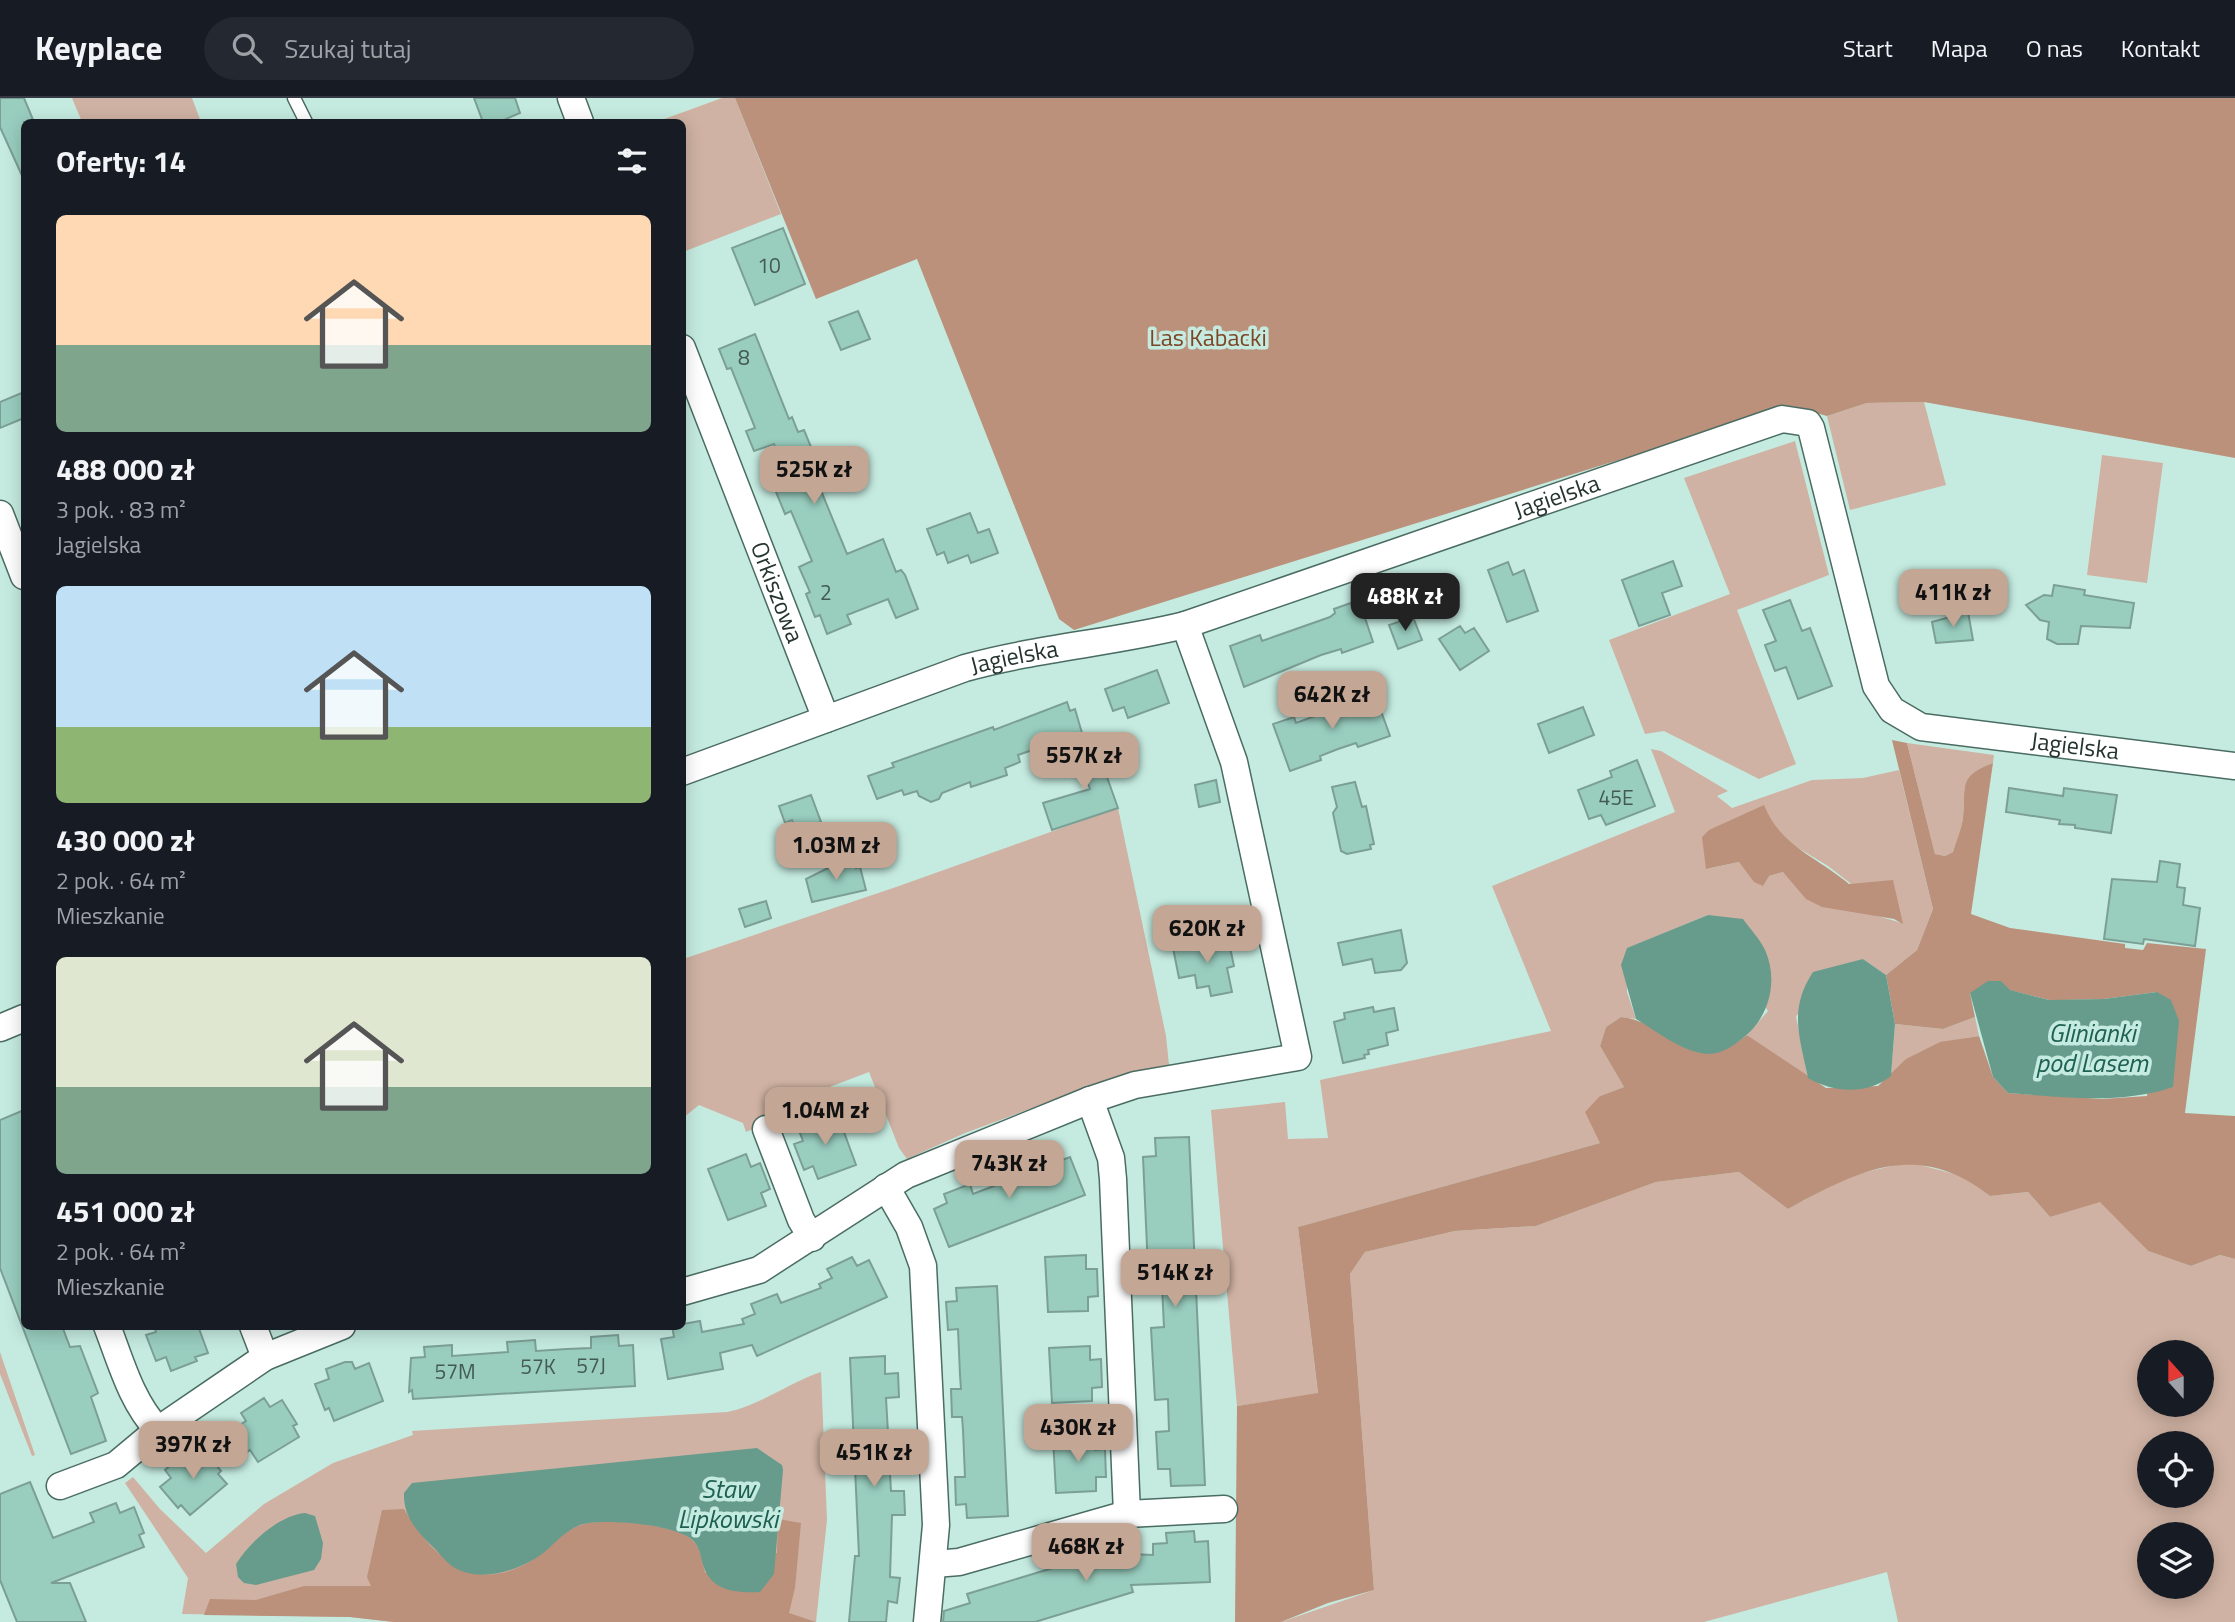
<!DOCTYPE html>
<html lang="pl">
<meta charset="utf-8">
<style>
:root{--surface:#171b24;--page:#242831;--text:#f1f3f6;--muted:#9ea1a6;--line:#363941;--accent:#c3a694}
body{margin:0;font-family:"Titillium Web",sans-serif;background:var(--page);color:var(--text);height:100vh;display:flex;flex-direction:column;font-size:26px;white-space:nowrap}
*{box-sizing:border-box;margin:0}
p{font-size:23px;color:var(--muted)}
.icon{flex:none;width:38px;height:38px;fill:none;stroke:currentColor;stroke-width:2;stroke-linecap:round;stroke-linejoin:round}
.map{position:relative;flex:1;overflow:hidden}
.panel{position:absolute;left:21px;top:21px;width:665px;height:1211px;display:flex;flex-direction:column;background:var(--surface);border-radius:10px;box-shadow:0 4px 18px #0003}
.panel>*{flex:none}
.needle{width:46px;rotate:339deg}
.buttons{position:absolute;left:2137px;top:1242px;display:grid;gap:14px}
.buttons a{display:grid;place-items:center;width:77px;height:77px;border-radius:50%;background:var(--surface);box-shadow:0 4px 18px #0003;font-size:35px}
.price{position:absolute;translate:-50% -60px;padding:0 16px;border-radius:14px;background:var(--accent);color:#111;font-size:23px;line-height:46px;filter:drop-shadow(0 2px 4px #0008)}
.price::after{content:'';position:absolute;left:50%;top:42px;width:21px;height:16px;margin-left:-10px;background:inherit;clip-path:polygon(0 0,100% 0,50% 100%)}
.price.selected{background:#222;color:#fff}
ul{padding:0;list-style:none}
li{display:grid;align-content:center;gap:14px;height:371px;padding:0 35px}
li span{display:grid;place-items:center;height:217px;border-radius:10px;color:#555}
li>.icon{margin-inline-start:auto}
span .icon{width:126px;height:126px;fill:#fffc;stroke-width:1}
li b{font-size:30px}
h2{display:flex;justify-content:space-between;align-items:center;height:84px;padding:0 35px;font-size:30px}
header{display:flex;align-items:center;gap:42px;box-sizing:border-box;height:98px;padding:0 35px;background:var(--surface);border-bottom:2px solid var(--line)}
header strong{font-size:33px}
nav{display:flex;gap:38px;margin-inline-start:auto;font-size:24px}
.search{width:490px;height:63px;background:var(--page);display:flex;align-items:center;gap:18px;box-sizing:border-box;padding:0 24px;border-radius:38px;color:var(--muted);font-size:26px}
.map>svg:first-child{display:block}
</style>
<header>
<strong>Keyplace</strong>
<div class="search"><svg class="icon" aria-label="search" viewBox="0 0 24 24"><circle cx="10" cy="10" r="6"/><path d="M15 15l6 6"/></svg>Szukaj tutaj</div>
<nav><a>Start</a><a>Mapa</a><a>O nas</a><a>Kontakt</a></nav>
</header>
<div class="map">
<svg width="2235" height="1524" viewBox="0 0 2235 1524">
<rect width="100%" height="100%" fill="#c5ebe0"/>
<path fill="#cfb2a3" fill-rule="evenodd" d="M72,0H192L201,24H82Z
M722,0H735L781,116L683,154L682,24H656Z
M1924,304L1946,387L1850,412L1827,318L1867,305Z
M1795,343L1829,477L1737,512L1796,666L1759,681L1664,633L1645,636L1609,542L1730,496L1684,380Z
M2102,357L2163,365L2147,485L2087,477Z
M1907,645L1994,657L1993,665C1956,679 1967,688 1963,721C1961,732 1956,743 1953,754L1945,758L1935,756Z
M1651,651L1661,653L1728,693L1717,698L1732,710L1812,682L1863,680L1899,672L1933,811L1917,852L1886,877L1863,861L1796,918L1808,980L1747,937L1768,913L1708,817L1628,850L1627,894L1636,921L1621,919L1606,929L1600,948L1624,989L1600,998V1045L1298,1129L1318,1296L1237,1308L1211,1012L1285,1004L1288,1041L1328,1040L1320,982L1551,933L1492,788L1675,714ZM1772,727L1790,745L1828,768L1902,825L1874,817L1783,774L1769,778L1739,764L1707,771Z
M1118,710L1166,938L1169,967L1119,978L965,1035L907,1061L899,1050L869,974L798,1001L785,1018L746,1034L743,1025L699,1007L683,1020V861L899,788Z
M1975,919L1979,938C1943,943 1916,950 1891,978L1895,926L1943,931Z
M1909,1064L1966,1079L1990,1098L2028,1094L2050,1119L2100,1103L2148,1153L2191,1168L2220,1157L2235,1161V1524H1898L1887,1474L1704,1524H1281L1374,1492L1350,1176L1365,1154L1455,1133L1536,1128L1656,1084L1739,1074L1788,1111L1849,1078ZM2149,1255H2202V1307H2149ZM2149,1346H2202V1398H2149ZM2149,1437H2202V1489H2149Z
M0,1254L35,1357L32,1358L0,1276Z
M821,1274L827,1422L816,1524H394L350,1519L182,1516L188,1480L125,1385L133,1379L160,1411L206,1455L264,1406L333,1365L413,1337L412,1333L727,1314C761,1307 788,1285 821,1274Z"/>
<path fill="#bb917b" d="M735,0H2235V360L1924,304L1867,305L1827,318L1792,308L1074,532L1059,521L917,161L816,201Z
M1892,642L1907,645L1935,756L1945,758L1953,754C1956,743 1961,732 1963,721C1967,688 1956,679 1993,665L1971,816L2010,830L2125,846V850L2143,852L2147,845L2206,851L2185,1015L2235,1018V1161L2220,1157L2191,1168L2148,1153L2100,1104L2050,1119L2028,1094L1990,1098C1918,1041 1859,1072 1788,1111L1739,1074L1656,1084L1536,1128L1455,1133L1365,1154L1350,1176L1374,1492L1328,1505L1281,1524H1235L1237,1308L1318,1295L1298,1129L1600,1045L1585,1014L1600,998L1624,989L1600,948L1606,929L1621,919C1675,925 1687,983 1747,937L1826,990L1878,988L1906,961L1940,944L1979,938L1993,979L2008,995L2102,1001L2147,998L2157,894L2104,901L2064,902H2049L2009,892L1970,895L1975,919L1943,931L1895,926L1886,877L1917,852L1933,811Z
M1764,707C1781,749 1816,758 1849,786L1893,782L1903,826L1894,821L1822,809L1806,801L1783,774L1769,778L1763,788L1754,784L1739,764L1706,771L1702,739L1709,732Z
M404,1411C432,1459 473,1497 529,1464C548,1453 559,1434 581,1427C603,1419 673,1426 691,1441C701,1450 702,1462 705,1475L777,1455L778,1421L801,1425L795,1490L789,1515L816,1524H394L350,1519L204,1517L210,1501L256,1502L304,1488H371L367,1479L382,1412Z"/>
<path fill="#679b8c" d="M1708,817L1743,821C1750,831 1760,841 1765,852C1779,883 1769,920 1743,940C1734,947 1722,956 1709,956C1683,955 1658,934 1636,921L1621,867L1627,850Z
M1863,861L1886,877L1895,926L1891,978C1867,997 1834,995 1808,980C1800,939 1788,912 1813,874Z
M1988,883H2001L2010,892L2049,902L2104,901L2157,894L2171,902L2179,923L2173,989C2120,1007 2063,999 2008,995L1993,979L1970,895Z
M757,1350L782,1367L783,1372L774,1476L760,1494C733,1495 709,1493 702,1463C700,1454 698,1446 690,1440C681,1434 664,1430 654,1428C638,1425 595,1421 580,1427C563,1434 556,1445 542,1456C518,1473 479,1486 452,1468C445,1463 439,1455 433,1449C417,1434 403,1418 404,1395L412,1385Z
M305,1415L315,1418L323,1445L321,1461L314,1472L256,1487L244,1485L238,1479L236,1466C250,1444 278,1418 305,1415Z"/>
<path fill="#99cebf" stroke="#7c9f95" stroke-width="2" d="M0,0H24L34,24H24V82L0,29Z
M474,0H515L520,15L506,21L508,24H483Z
M783,130L805,186L755,207L732,150Z
M858,213L870,241L841,252L829,224Z
M755,236L789,321L792,319L798,334L804,332L813,354L807,356L808,361L847,456L883,441L896,474L901,472L905,477L918,511L896,520L888,501L847,517L851,526L827,536L820,517L815,519L806,496L810,494L799,469L812,463L791,413L785,416L774,389L788,383L774,346L754,353L746,333L755,330L731,270L727,271L719,251Z
M24,294V320L0,330V304Z
M970,415L978,435L989,431L998,455L971,465L968,457L948,465L944,454L937,457L927,431Z
M1673,463L1682,488L1662,495L1670,517L1639,528L1622,482Z
M1508,464L1513,477L1524,472L1538,513L1507,524L1488,472Z
M2054,487L2085,492L2084,497L2134,505L2130,530L2081,528L2078,546H2057L2047,541L2049,524L2040,522L2026,507L2044,497L2052,498Z
M1359,502L1373,544L1342,555L1341,551L1321,557L1244,589L1230,548L1260,537L1262,543L1330,519L1335,515L1334,511Z
M1790,502L1802,533L1810,530L1832,588L1798,601L1786,569L1775,573L1765,547L1776,543L1763,512Z
M1968,514L1973,542L1936,545L1932,524Z
M1413,519L1422,542L1398,551L1389,527Z
M1460,528L1465,535L1474,530L1489,553L1460,572L1439,541Z
M1157,572L1169,605L1128,620L1124,609L1113,613L1105,591Z
M1373,591L1390,638L1358,649L1356,645L1338,651L1320,658L1321,662L1290,673L1273,626L1294,619L1296,625L1354,604L1352,598Z
M1067,604L1070,613L1075,611L1082,635L1018,657L1020,664L1005,670L1007,677L971,689L970,684L942,695L939,701L931,704L919,698L917,693L904,697L902,692L877,701L868,678L894,669L892,665L993,629L994,632Z
M1583,609L1594,637L1549,655L1538,626Z
M1093,640L1118,710L1052,732L1043,705L1090,691L1074,647Z
M1637,662L1655,708L1606,727L1601,717L1589,721L1578,692L1612,679L1610,673Z
M1216,682L1220,704L1199,709L1195,687Z
M1355,684L1362,709L1366,708L1374,746L1370,747L1371,751L1347,756L1341,753L1333,715L1337,709L1332,689Z
M2009,690L2063,698L2064,690L2117,697L2111,735L2075,730V727L2059,726L2060,722L2006,714Z
M811,697L821,724L796,733L792,722L785,725L779,708Z
M855,761L856,770L860,769L866,792L812,804L806,781L834,767Z
M2160,763L2180,766L2177,789L2185,790L2183,807L2200,810L2195,848L2144,841L2143,846L2104,841L2112,781L2157,784Z
M766,803L771,820L745,829L739,811Z
M1401,832L1407,865L1401,872L1375,875L1372,861L1343,867L1338,845Z
M1228,840L1234,868L1227,870L1232,894L1211,898L1209,888L1197,890L1195,877L1179,880L1173,850Z
M1373,909L1374,914L1394,910L1398,932L1386,935L1388,947L1368,952L1369,956L1364,957L1365,960L1343,965L1334,924L1345,921L1344,915Z
M24,1012V1228H62L70,1249L80,1248L98,1295L91,1299L106,1343L71,1356L0,1170V1022Z
M837,1015L856,1067L818,1081L813,1068L804,1072L794,1046L803,1043L798,1030Z
M1189,1039L1205,1387L1171,1388L1170,1371H1158L1156,1334L1169,1333L1168,1301L1155,1302L1151,1230L1164,1229L1162,1188L1161,1170L1148,1171L1143,1059L1156,1058L1155,1040Z
M1053,1054L1057,1064L1070,1059L1085,1097L949,1149L934,1111L947,1105L944,1096L970,1086L973,1096L986,1091L1031,1074L1027,1064Z
M746,1056L751,1069L760,1065L770,1091L761,1095L766,1108L728,1122L708,1071Z
M1086,1157V1171H1097L1098,1198L1088,1199V1213L1048,1214L1045,1159Z
M852,1159L857,1168L869,1162L887,1199L757,1258L752,1247L720,1255L723,1271L668,1281L661,1241L674,1239L672,1228L700,1223L702,1234L744,1226L742,1221L755,1216L751,1206L777,1196L781,1205L821,1190L819,1186L832,1180L827,1171Z
M997,1188L1008,1418L967,1420L966,1406L956,1407L955,1379H965L963,1332L962,1319H952L951,1291H961L960,1277L958,1231L948,1232L946,1204L957,1203L956,1190Z
M154,1228H198L208,1255L195,1259L197,1263L171,1273L166,1259L156,1263L146,1237L156,1234Z
M618,1237L619,1248L633,1247L635,1288L413,1301L412,1292L409,1294L411,1260L425,1259L424,1249L452,1247V1258L508,1254L507,1244L535,1242L536,1253L567,1251L591,1250V1239Z
M1090,1248V1262L1101,1261L1102,1289L1092,1290V1303L1052,1305L1049,1250Z
M885,1258V1276L898,1275L899,1299L886,1300L888,1335L901,1334L902,1358L889,1359L891,1393H904L905,1417H892L890,1479L900,1480L897,1505L888,1503L886,1524H849L855,1458H859L850,1260Z
M345,1264H352L355,1271L369,1265L383,1303L334,1323L329,1310L325,1312L315,1286L329,1281L326,1271Z
M264,1300L270,1309L282,1302L297,1326L293,1328L299,1339L258,1364L250,1352L247,1354L233,1331L246,1323L241,1315Z
M1094,1338L1095,1352L1105,1351L1106,1379H1096V1393L1056,1395L1053,1340Z
M204,1352L221,1373L218,1376L227,1386L190,1417L181,1407L178,1410L160,1389L171,1380L165,1372L186,1354L192,1362Z
M30,1384L53,1440L94,1424L90,1415L116,1405L120,1415L134,1409L144,1435L139,1437L144,1449L51,1485H70L86,1524H17L0,1482V1396Z
M1194,1433L1195,1444L1208,1443L1210,1484L1131,1487L1133,1494L1035,1524H943L944,1513L970,1505L967,1496L1102,1455L1105,1464L1131,1456L1153,1457V1446L1167,1445L1166,1435Z"/>
<g fill="none" stroke-linecap="round" stroke-linejoin="round">
<defs>
<path id="service" d="M294,0L306,24"/>
<g id="minor">
<path d="M571,0L580,24"/>
<path id="s1" d="M682,250L826,621"/>
<path d="M0,416L24,478"/>
<path id="s2" d="M682,674L965,570C1037,550 1112,545 1185,527L1782,321L1808,325L1811,330L1876,588L1892,612L1921,629L2235,668"/>
<path d="M0,930L24,920"/>
<path d="M1090,1002L1111,1060L1113,1081L1127,1416"/>
<path d="M766,1031L801,1122L812,1140"/>
<path d="M886,1089L909,1129L923,1168L936,1427L927,1524"/>
<path d="M682,1194L759,1172L906,1077L1090,1002L1135,987L1298,959L1234,664L1185,527"/>
<path d="M107,1228C121,1264 131,1303 158,1332L265,1259L342,1228"/>
<path d="M253,1228L265,1259"/>
<path d="M60,1388L116,1367L158,1332"/>
<path d="M934,1466L959,1464L1127,1416L1224,1411"/>
</g>
</defs>
<use href="#service" stroke="#4a6c62" stroke-width="15"/>
<use href="#minor" stroke="#4a6c62" stroke-width="29"/>
<use href="#service" stroke="#fff" stroke-width="12"/>
<use href="#minor" stroke="#fff" stroke-width="26"/>
</g>
<g text-anchor="middle" stroke-width="7" stroke-linejoin="round" paint-order="stroke">
<g font-size="21" fill="#425a53">
<text x="769" y="175">10</text>
<text x="744" y="267">8</text>
<text x="826" y="502">2</text>
<text x="1616" y="707">45E</text>
<text x="591" y="1275">57J</text>
<text x="538" y="1276">57K</text>
<text x="455" y="1281">57M</text>
</g>
<g font-size="24" fill="#7d4525" stroke="#c5ebe0">
<text x="1208" y="248">Las Kabacki</text>
</g>
<g font-size="24" fill="#25342f" stroke="#c5ebe0">
<text dy="8" stroke="none"><textPath href="#s2" startOffset="919">Jagielska</textPath></text>
<text dy="8" stroke="none"><textPath href="#s1" startOffset="262">Orkiszowa</textPath></text>
<text dy="8" stroke="none"><textPath href="#s2" startOffset="352">Jagielska</textPath></text>
<text dy="8" stroke="none"><textPath href="#s2" startOffset="1673">Jagielska</textPath></text>
</g>
<g font-size="26" font-style="italic" fill="#1e6152" stroke="#c5ebe0">
<text x="2092" y="944">Glinianki<tspan x="2092" dy="30">pod Lasem</tspan></text>
<text x="728" y="1400">Staw<tspan x="728" dy="30">Lipkowski</tspan></text>
</g>
</g>
</svg>
<div class="buttons">
<a><svg class="needle" viewBox="-14 -14 28 28"><path d="M0-13l5 13h-10z" fill="#e53935"/><path d="M0 13l5-13h-10z" fill="#9ea1a6"/></svg></a>
<a><svg class="icon" aria-label="locate" viewBox="0 0 24 24"><circle cx="12" cy="12" r="6"/><path d="M12 2v4M12 18v4M2 12h4M18 12h4"/></svg></a>
<a><svg class="icon" aria-label="layers" viewBox="0 0 24 24"><path d="M12 4l9 5-9 5-9-5zM3 14l9 5 9-5"/></svg></a>
</div>
<b class="price" style="left:814px;top:408px">525K zł</b>
<b class="price" style="left:1953px;top:531px">411K zł</b>
<b class="price selected" style="left:1405px;top:535px">488K zł</b>
<b class="price" style="left:1332px;top:633px">642K zł</b>
<b class="price" style="left:1084px;top:694px">557K zł</b>
<b class="price" style="left:836px;top:784px">1.03M zł</b>
<b class="price" style="left:1207px;top:867px">620K zł</b>
<b class="price" style="left:825px;top:1049px">1.04M zł</b>
<b class="price" style="left:1009px;top:1102px">743K zł</b>
<b class="price" style="left:1175px;top:1211px">514K zł</b>
<b class="price" style="left:1078px;top:1366px">430K zł</b>
<b class="price" style="left:193px;top:1383px">397K zł</b>
<b class="price" style="left:874px;top:1391px">451K zł</b>
<b class="price" style="left:1086px;top:1485px">468K zł</b>
<section class="panel">
<h2>Oferty: 14<svg class="icon" aria-label="filters" viewBox="0 0 24 24"><path d="M4 7h16M4 17h16"/><circle cx="9" cy="7" r="2"/><circle cx="15" cy="17" r="2"/></svg></h2>
<ul>
<li><span style="background:linear-gradient(#ffd9b3 60%,#7fa58c 0)"><svg class="icon" aria-label="home" viewBox="0 0 24 24"><path d="M3 11l9-7 9 7M6 9v11h12V9"/></svg></span><div><b>488 000 zł</b><p>3 pok. · 83 m²</p><p>Jagielska</p></div></li>
<li><span style="background:linear-gradient(#bfe0f5 65%,#8fb573 0)"><svg class="icon" aria-label="home" viewBox="0 0 24 24"><path d="M3 11l9-7 9 7M6 9v11h12V9"/></svg></span><div><b>430 000 zł</b><p>2 pok. · 64 m²</p><p>Mieszkanie</p></div></li>
<li><span style="background:linear-gradient(#dfe7d0 60%,#7fa58c 0)"><svg class="icon" aria-label="home" viewBox="0 0 24 24"><path d="M3 11l9-7 9 7M6 9v11h12V9"/></svg></span><div><b>451 000 zł</b><p>2 pok. · 64 m²</p><p>Mieszkanie</p></div></li>
</ul>
</section>
</div>
